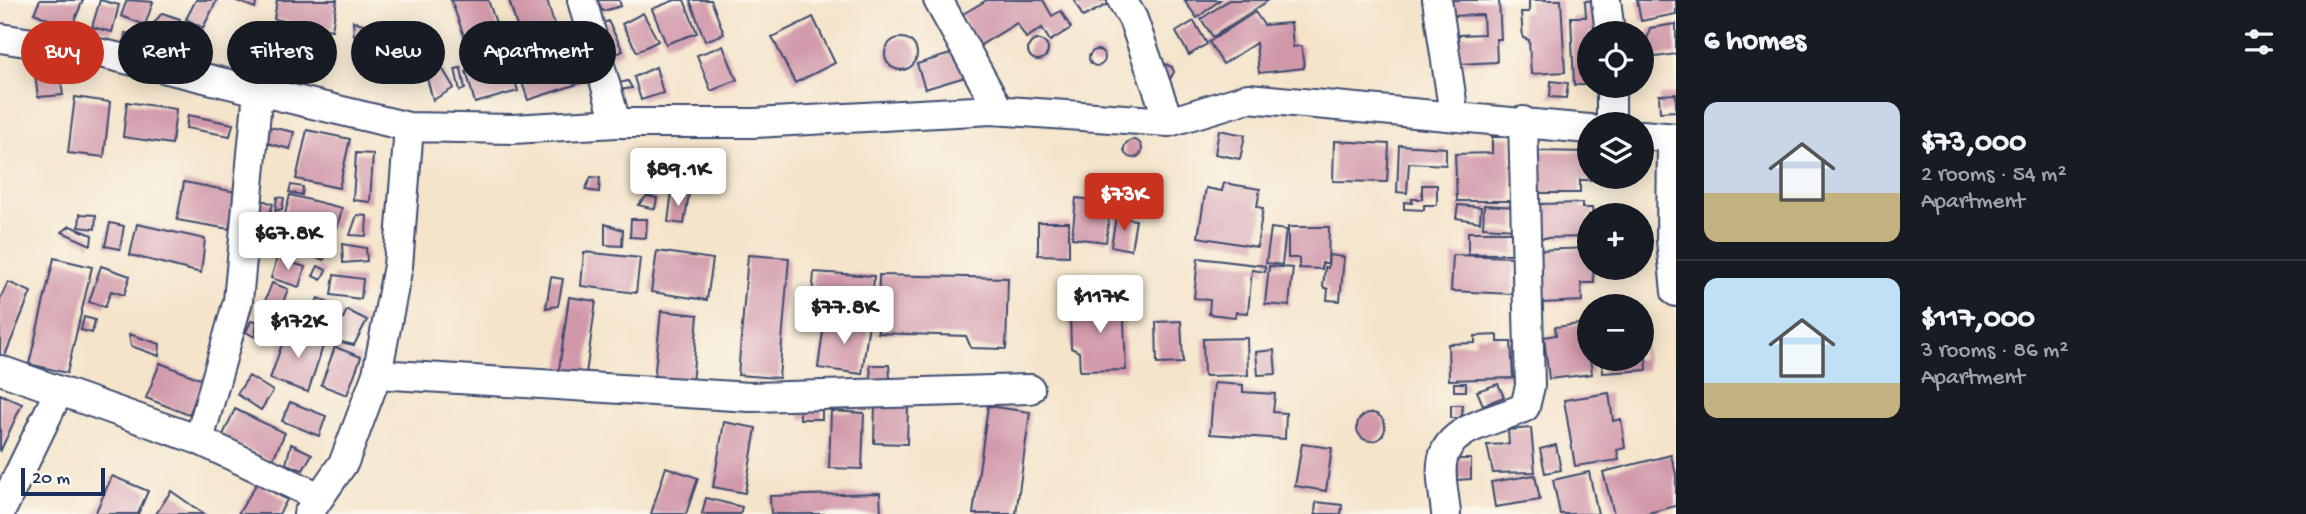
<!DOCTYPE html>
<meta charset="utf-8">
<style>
:root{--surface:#171b24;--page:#20242c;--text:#f1f3f6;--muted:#9ea1a6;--line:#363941;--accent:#c8321e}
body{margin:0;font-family:"Gochi Hand",sans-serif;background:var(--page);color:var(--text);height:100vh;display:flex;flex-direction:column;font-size:26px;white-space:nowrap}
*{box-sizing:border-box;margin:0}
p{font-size:23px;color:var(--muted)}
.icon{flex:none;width:38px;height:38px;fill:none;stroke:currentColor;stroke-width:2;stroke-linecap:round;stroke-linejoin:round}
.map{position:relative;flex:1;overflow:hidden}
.details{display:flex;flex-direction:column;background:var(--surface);width:630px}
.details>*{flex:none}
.banner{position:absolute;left:21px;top:21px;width:665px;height:63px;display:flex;gap:14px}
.controls{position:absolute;left:1577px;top:21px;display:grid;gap:14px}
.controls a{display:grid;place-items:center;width:77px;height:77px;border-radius:50%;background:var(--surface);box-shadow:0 4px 18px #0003;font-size:35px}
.scale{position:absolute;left:21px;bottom:18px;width:84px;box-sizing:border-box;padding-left:7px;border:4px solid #1b2f5e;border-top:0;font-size:19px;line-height:24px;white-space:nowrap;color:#1b2f5e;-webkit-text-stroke:5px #fbf7ec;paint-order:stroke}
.price{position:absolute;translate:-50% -60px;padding:0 16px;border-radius:7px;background:#fff;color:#222;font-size:23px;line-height:46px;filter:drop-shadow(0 2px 4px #0008)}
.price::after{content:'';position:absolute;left:50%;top:42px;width:21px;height:16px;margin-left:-10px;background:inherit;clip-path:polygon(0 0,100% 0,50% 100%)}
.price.selected{background:var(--accent);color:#fff}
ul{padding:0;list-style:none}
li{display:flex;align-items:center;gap:21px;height:175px;padding:0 28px}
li+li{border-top:2px solid var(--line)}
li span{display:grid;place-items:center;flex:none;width:196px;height:140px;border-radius:14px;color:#555}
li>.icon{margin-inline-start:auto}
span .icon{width:84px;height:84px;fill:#fffc;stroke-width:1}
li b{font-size:30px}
h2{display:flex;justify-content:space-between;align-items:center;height:84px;padding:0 28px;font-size:30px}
.pill{padding:0 24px;border-radius:32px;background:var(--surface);box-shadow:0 4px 18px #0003;font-size:24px;line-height:63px}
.pill.selected{background:var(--accent);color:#fff}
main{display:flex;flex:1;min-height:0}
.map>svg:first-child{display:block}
</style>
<main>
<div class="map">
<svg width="1676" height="514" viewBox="0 0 1676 514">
<rect width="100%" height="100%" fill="#fbf7ec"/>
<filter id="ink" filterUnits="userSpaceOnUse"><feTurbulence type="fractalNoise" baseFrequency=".0143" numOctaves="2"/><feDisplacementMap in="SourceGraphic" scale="14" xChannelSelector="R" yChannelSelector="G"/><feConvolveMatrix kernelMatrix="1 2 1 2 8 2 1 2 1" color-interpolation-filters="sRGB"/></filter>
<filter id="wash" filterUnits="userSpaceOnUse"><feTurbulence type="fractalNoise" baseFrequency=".00686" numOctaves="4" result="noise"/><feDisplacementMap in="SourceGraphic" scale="28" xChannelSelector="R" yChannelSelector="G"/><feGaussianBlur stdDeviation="1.57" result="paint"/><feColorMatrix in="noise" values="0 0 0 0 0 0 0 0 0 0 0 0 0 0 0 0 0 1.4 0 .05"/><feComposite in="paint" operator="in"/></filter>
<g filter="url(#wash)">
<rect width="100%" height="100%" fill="#f4e4ca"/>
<g id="blocks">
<path fill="#d198aa" d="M40,0H83L71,29L34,13Z
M100,0L119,5L112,32L92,27Z
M127,0L153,2L145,25L121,16Z
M196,0H217L203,28L186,19Z
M234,0H257L255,8Z
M277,0H337L332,30L274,19Z
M451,0H488L504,46L472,58Z
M509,0H547L555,27L520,37Z
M597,0H619L621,6L603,11Z
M675,0H684L697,33L666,44L652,9Z
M690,0H711L724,34L705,41Z
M987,0H1043L1052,16L1061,11L1071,28L1050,41L1042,28L1026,38L1017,23L979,46L961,15Z
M1074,0H1116L1083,17Z
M1184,0H1220L1197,18Z
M1229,0H1269L1213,37L1201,19Z
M1447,0H1499L1501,39H1496L1497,62L1459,64L1458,35L1484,34L1483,15L1448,16Z
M1529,0H1561L1565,72L1531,74L1529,40L1523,38L1521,12H1529Z
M1600,0L1601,33H1589V85H1574L1571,17H1586L1585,1Z
M1637,0H1676V14L1641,21Z
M1255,12L1264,25L1291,23L1293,47L1302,46L1304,68L1259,73L1256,43L1223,64L1209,42Z
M162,13L180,19L171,46L144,36Z
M643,13L658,41L637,52L622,24Z
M813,17L835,63L795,83L772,37Z
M353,21L379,29L376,42L354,36Z
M608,21L623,51L607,58L601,24Z
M1194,21L1207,44L1189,55L1176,32Z
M1676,24V54L1642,59L1650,28Z
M125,33L144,36L141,55L122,52Z
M885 54a16 16 0 1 1 32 0a16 16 0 1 1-32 0Z
M1028 50a10 10 0 1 1 20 0a10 10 0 1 1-20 0Z
M578,45L590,80L528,100L516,65Z
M723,46L737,80L711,91L697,55Z
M1089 58a8 8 0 1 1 16 0a8 8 0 1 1-16 0Z
M957,52L965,77L925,89L917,64Z
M509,60L518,91L475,103L466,71Z
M439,63L454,88L433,100L425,71Z
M1163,63L1172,67L1174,72L1170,79L1164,80Z
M34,67L60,76L63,95L38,97Z
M656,67L663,93L641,100L634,77Z
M461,68L465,89L460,91L455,69Z
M628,81L632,88L620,90L619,83Z
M1551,81L1568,83L1566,98L1550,97Z
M1676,94V111L1660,112L1659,95Z
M75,97L110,102L104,157L68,153Z
M127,102L176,109L172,144L123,137Z
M188,115L233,124L230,136L186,128Z
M270,127L294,132L290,149L266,143Z
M307,130L350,139L339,188L296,179Z
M1219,130L1245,135L1240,159L1215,154Z
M1492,137H1510L1512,201H1457L1455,154L1492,153Z
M1124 149a9 9 0 1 1 18 0a9 9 0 1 1-18 0Z
M1334,141L1389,144L1387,182L1333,181Z
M1399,145L1446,148V165L1409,163L1407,193L1397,192Z
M1537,151L1589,152V177L1591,180H1580V193H1536Z
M356,153L373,154L370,202L353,200Z
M657,154L669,157L666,173L654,171Z
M677,169H687V182H677Z
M591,177L600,178L599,192L585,190Z
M184,182L236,192L229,229L177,220Z
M1224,183L1260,189L1257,207L1263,208L1257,247L1198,237L1206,188L1222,191Z
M291,185L303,187L302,195L289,192Z
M1422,185H1437V205H1424V210L1404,209V202L1412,203V199H1422Z
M1122 198a8 8 0 1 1 16 0a8 8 0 1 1-16 0Z
M672,191L689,194L684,224L668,222Z
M290,195L342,208L337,228L285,214Z
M647,196L657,198L655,209L638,205Z
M277,197L284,198L282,209L275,211Z
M1076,198L1111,202L1106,242L1072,238Z
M260,199L273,204L266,225L253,221Z
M1582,203V208H1592L1593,215H1589V237L1540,238L1539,204Z
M1458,205L1481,207L1480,222L1456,218Z
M1484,205L1516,207L1515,229L1483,227Z
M80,214L96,215L95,229L79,227Z
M357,215L367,216L366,236L350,235Z
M1116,217L1136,220L1131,250L1111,246Z
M631,219H647L646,238L630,237Z
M1038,222H1069V256L1038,255Z
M110,223L124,226L120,249L105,246Z
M137,224L205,239L201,273L130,255Z
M605,224L623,230L622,246L605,245Z
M70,226L92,235L91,245L62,232Z
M282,227L330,241L324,260L267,243Z
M1288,227H1329L1328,263H1322V269L1299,268V258H1288Z
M1271,228L1286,230L1282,265L1266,263Z
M1468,232H1514L1515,254H1468Z
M342,244L366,248L367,261L343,263Z
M1589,248V268H1593L1594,283H1581L1582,301L1542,303L1539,250Z
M657,251L713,259L707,300L651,292Z
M584,252L640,258L636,293L581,286Z
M748,255L789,258L779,378L738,375Z
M1329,255L1344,257L1340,301L1327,300L1328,289L1323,287L1325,267L1328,268Z
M1453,255L1514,257L1512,294L1451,291Z
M54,258L92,267L67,373L29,364Z
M277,258L305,267L299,287L271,278Z
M1198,258L1265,266V272L1252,270L1248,313L1236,312L1235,317L1209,314L1210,300L1194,298Z
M101,266L130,276L124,295L111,291L105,307L89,302Z
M318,266L326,270L321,280L313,276Z
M1269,266L1293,268L1289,306L1265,304Z
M814,272L874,276L871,319L811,314Z
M334,275L363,279L361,299L331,295Z
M879,275L1008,278L1006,349L971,348L966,336L878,333Z
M551,277L563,279L558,306L546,308Z
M8,282L31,292L4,358L0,356V299Z
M272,283L288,289L278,315L262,309Z
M569,297L596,301L586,374L559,370Z
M318,298L338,308L324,335L305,325Z
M1123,298L1126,370L1080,371L1079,352L1071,348L1070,313H1083L1082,300Z
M347,310L367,320L354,345L332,340Z
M661,311L698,315L692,384L654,380Z
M84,317L95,320L92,333L81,330Z
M825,317L869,323L862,374L818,368Z
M251,321H257L255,337L246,332Z
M1181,321L1183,363L1157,364L1156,322Z
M1586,323L1592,374L1549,379L1544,337L1556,335L1555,327Z
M1642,325H1643L1647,370L1603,373L1602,359H1642Z
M288,327L325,340L308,392L270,379Z
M129,334L160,344L159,356L131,346Z
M1498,335V342H1511L1513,378L1449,380L1448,344L1475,343V336Z
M1247,338L1248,375L1204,376L1203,339Z
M335,347L361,357L347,395L321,385Z
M1274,350L1276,374L1258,375L1256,352Z
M160,363L203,380L189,415L146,398Z
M870,365H889L890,379H871Z
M249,376L273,391L261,410L237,394Z
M1214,383L1243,385V392L1275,394L1273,412L1286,413L1285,439L1210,434Z
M1454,383H1466V391H1454Z
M1498,384L1504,397L1483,405L1477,391Z
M1609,393L1613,421L1621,419L1625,448L1617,450L1619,460L1575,466L1564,400Z
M0,394L22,404L0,452Z
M290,402L326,416L319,436L282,421Z
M875,404L908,405L907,444L874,443Z
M1451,405H1462V418H1451Z
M988,406L1030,412L1016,514H973Z
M800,408H822V419H800Z
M235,409L285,433L272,461L222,437Z
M831,411L864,413L862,469L829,468Z
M1357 427a14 14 0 1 1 28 0a14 14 0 1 1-28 0Z
M724,422L756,428L745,493L713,487Z
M1531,428L1535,472L1493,473L1487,445L1509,444L1508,430Z
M291,444L312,454L303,470L286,464Z
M1302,444L1332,448L1326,491L1295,486Z
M1556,445L1561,470L1545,473L1540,449Z
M1671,455L1676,474V506L1644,514H1614L1603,472Z
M1456,459H1471V479L1457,480Z
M666,467L698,478L686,514H651Z
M1589,472L1598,514H1560L1553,480Z
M1535,475L1540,500L1495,507L1491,482Z
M112,476L148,491L138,514H95Z
M257,483L287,500L279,514H238Z
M171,491L204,514H156Z
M880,493L881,514H771L770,496Z
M706,498L742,507L740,514H702Z
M1316,502L1342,505L1341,514H1315Z"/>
</g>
</g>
<g filter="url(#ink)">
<use href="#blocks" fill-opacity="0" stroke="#3c4a6e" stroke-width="2"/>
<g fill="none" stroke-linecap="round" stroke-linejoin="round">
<defs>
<path id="street" d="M582,0L616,123
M938,0L999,110
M1122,0L1133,19L1169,122
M1437,0L1454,115
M1606,0L1610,33
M0,38L104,54L409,127L513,129L616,123H755L992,110L1169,122L1248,98L1589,129
M1611,86V124
M1642,135L1676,138
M1672,138L1671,240L1676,292
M0,370L199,440L319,497
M377,374L750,397L1030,389
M199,440L238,301L258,91
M0,513L59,391
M308,514L344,462L377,374L398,266L409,127
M1446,514C1445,498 1440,480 1442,464C1445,426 1498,421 1525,407L1530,386L1523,121"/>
</defs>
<use href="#street" stroke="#3c4a6e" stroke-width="32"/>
<use href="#street" stroke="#fff" stroke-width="28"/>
</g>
</g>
</svg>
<div class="controls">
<a><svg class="icon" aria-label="locate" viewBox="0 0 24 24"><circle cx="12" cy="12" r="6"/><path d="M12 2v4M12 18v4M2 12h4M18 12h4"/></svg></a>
<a><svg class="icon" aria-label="layers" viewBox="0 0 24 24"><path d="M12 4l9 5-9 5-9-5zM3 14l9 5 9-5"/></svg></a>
<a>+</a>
<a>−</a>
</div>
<div class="scale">20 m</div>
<b class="price" style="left:678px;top:208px">$89.1K</b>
<b class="price selected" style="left:1124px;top:233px">$73K</b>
<b class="price" style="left:288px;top:272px">$67.8K</b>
<b class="price" style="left:1100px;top:335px">$117K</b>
<b class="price" style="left:844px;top:346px">$77.8K</b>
<b class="price" style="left:298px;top:360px">$172K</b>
<div class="banner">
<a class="pill selected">Buy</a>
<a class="pill">Rent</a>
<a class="pill">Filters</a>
<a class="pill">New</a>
<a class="pill">Apartment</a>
</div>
</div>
<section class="details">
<h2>6 homes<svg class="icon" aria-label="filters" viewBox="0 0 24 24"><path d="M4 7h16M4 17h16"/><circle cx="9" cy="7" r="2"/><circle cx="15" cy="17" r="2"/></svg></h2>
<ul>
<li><span style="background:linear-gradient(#c9d6e8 65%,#c2b280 0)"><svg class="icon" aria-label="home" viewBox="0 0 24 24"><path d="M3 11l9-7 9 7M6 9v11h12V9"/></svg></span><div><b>$73,000</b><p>2 rooms · 54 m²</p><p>Apartment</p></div></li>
<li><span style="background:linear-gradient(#bfe0f5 75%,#c2b280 0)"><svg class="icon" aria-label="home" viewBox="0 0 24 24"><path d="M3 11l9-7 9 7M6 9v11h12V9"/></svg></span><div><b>$117,000</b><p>3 rooms · 86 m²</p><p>Apartment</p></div></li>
</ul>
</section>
</main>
